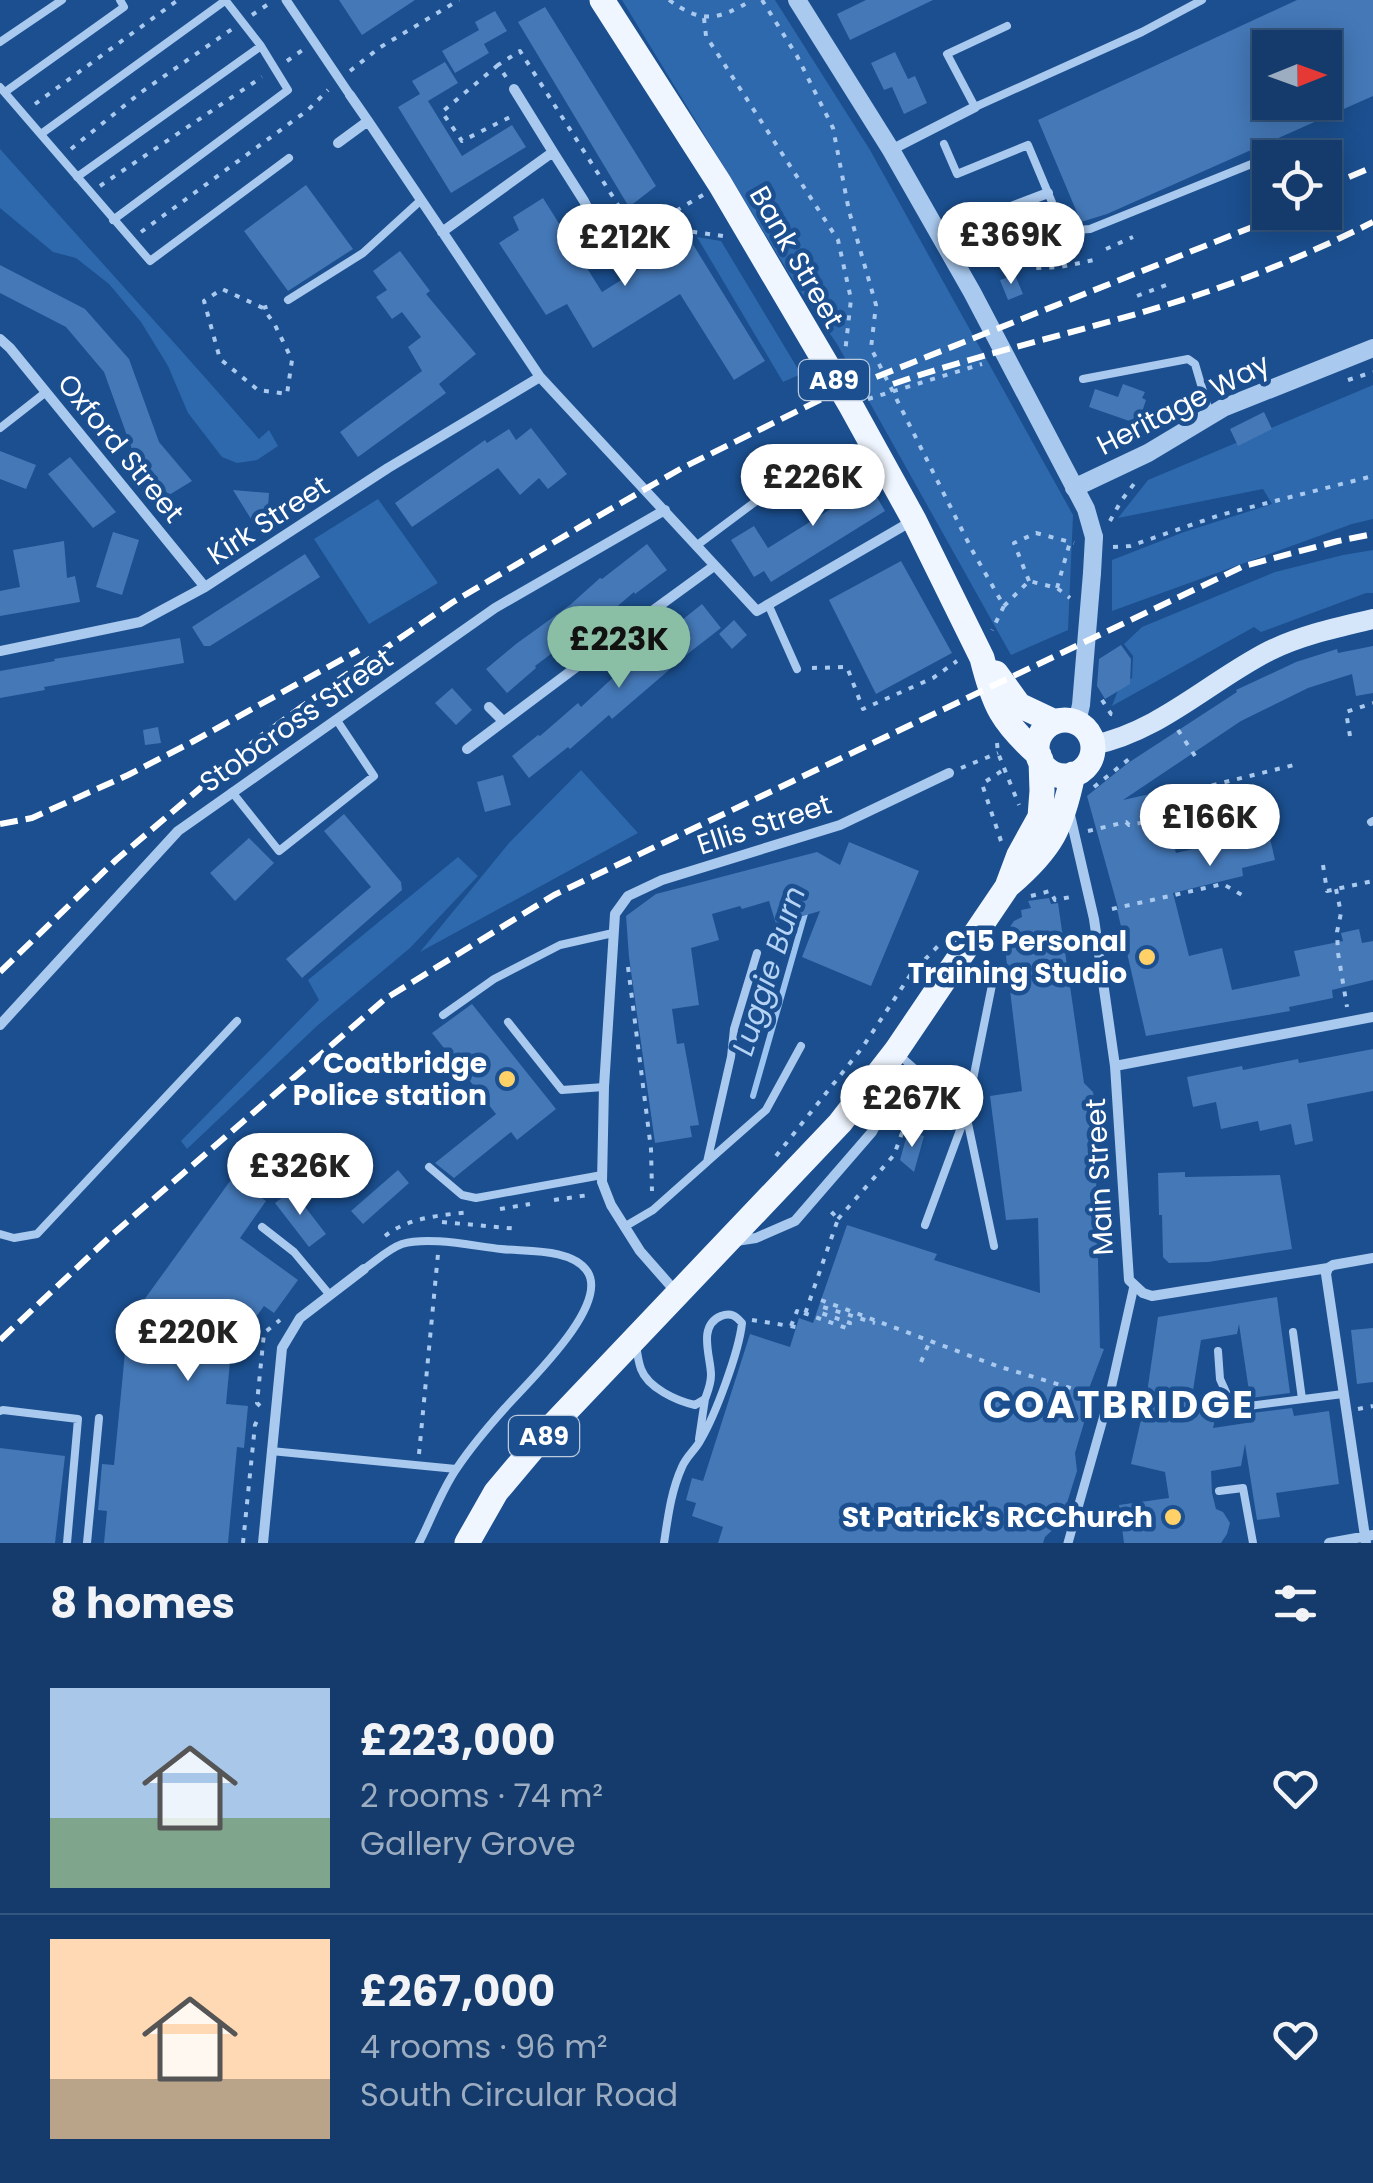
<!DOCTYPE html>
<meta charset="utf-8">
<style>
:root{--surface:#143b6b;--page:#1d4271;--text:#f1f3f6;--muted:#9dadc1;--line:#33557e;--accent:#8abfa5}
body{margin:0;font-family:Poppins,sans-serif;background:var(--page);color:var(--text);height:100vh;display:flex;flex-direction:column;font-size:38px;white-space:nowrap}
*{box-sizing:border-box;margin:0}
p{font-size:32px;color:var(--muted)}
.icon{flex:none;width:55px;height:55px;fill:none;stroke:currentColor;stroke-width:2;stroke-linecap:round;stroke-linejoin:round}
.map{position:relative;height:1543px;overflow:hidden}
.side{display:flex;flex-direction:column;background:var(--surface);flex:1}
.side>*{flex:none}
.needle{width:65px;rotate:89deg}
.buttons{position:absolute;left:1252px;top:30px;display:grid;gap:20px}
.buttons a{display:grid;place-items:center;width:90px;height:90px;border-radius:0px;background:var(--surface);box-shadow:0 5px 25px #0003,0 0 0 2px var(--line);font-size:50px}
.price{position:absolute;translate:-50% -85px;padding:0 22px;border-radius:35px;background:#fff;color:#222;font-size:32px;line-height:65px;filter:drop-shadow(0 2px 5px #0008)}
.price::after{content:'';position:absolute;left:50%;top:60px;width:30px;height:22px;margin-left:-15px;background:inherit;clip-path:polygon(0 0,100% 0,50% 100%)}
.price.active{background:var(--accent);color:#111}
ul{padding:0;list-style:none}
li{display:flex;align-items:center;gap:30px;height:250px;padding:0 50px}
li+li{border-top:2px solid var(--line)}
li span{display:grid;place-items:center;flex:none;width:280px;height:200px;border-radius:0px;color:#555}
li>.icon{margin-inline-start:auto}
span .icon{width:120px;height:120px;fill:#fffc;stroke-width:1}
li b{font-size:42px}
h2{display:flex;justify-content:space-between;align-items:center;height:120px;padding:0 50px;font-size:42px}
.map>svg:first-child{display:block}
</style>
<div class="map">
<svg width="1373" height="1543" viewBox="0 0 1373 1543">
<rect width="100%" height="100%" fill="#1b4f8f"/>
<path fill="#2e69ad" d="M622,0H775L870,150L1073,515L1068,630L1011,655L837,344L793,280Z
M0,149C86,246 174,341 259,439L269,430L278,446L257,460L237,463L222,457L188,413L168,366L141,322L109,284L76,258L53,252L0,208Z
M697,237L721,241L801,374L783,382Z
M1373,385V519L1352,524L1112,611V560L1184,532L1272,504L1263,489L1118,518L1148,480Z
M378,499L438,583L369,624L314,539Z
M1373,550V593H1366L1261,632L1254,627L1112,706L1120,685L1132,678L1133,656L1124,644L1142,627L1275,572L1343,555Z
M581,770L638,833L420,952L509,843Z
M458,857L478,876L410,948L318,1025L187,1149L181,1141L319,1000L308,980Z"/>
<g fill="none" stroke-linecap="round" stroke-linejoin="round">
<path stroke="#9cc4f0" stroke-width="6" d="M753,1096L806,910"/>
</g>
<path fill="#4478b7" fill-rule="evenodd" d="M339,0H415L362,35Z
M866,0H933L850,40L837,14Z
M1297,0H1373V96L1107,214L1081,222L1038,120ZM1270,48H1325V102H1270Z
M545,7L656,186L629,207L518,22Z
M495,11L507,31L484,44L489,53L455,73L442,51L479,30L475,22Z
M895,52L908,79L915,76L927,103L904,114L892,87L884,90L871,63Z
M445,62L458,83L428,101L462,156L512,125L526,147L451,193L398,107L420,94L412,81Z
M306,185L353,249L288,291L244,231Z
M543,198L602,292L689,238L765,361L734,380L680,294L593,348L567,304L546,315L499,243L519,230L513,217Z
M400,251L430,291L426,294L476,354L439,384L446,393L358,457L340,432L422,371L408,347L421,337L402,312L392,319L376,297L387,290L373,271Z
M0,265L85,309L129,359L159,442L192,481L169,495L133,452L104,372L66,327L0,293Z
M1015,275L1023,294L1008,300L1000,280Z
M1123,384L1145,392L1142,398L1146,400L1138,424L1089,407L1095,389L1118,397Z
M1264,412L1272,429L1238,446L1230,429Z
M531,428L567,474L548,489L539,478L520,495L498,468L412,527L395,503L485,440L487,443L509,429L516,440Z
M0,451L36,465L26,489L0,479Z
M70,457L116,512L93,528L48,474Z
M857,463L885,511L771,582L764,571L754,577L731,540L754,526L768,548L842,502L831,481Z
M233,490L269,493L267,520L251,519Z
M113,532L139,540L122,595L96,587Z
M64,541L67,578L75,576L80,602L0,616V591L20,587L13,550Z
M647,544L667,570L635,594L634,592L591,629L588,626L535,666L536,668L507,693L486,669L516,644L570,605L600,578L602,579Z
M305,554L320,577L210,646H204L192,627Z
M901,561L952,653L876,694L829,600Z
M702,604L721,628L690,652L612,719L609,715L570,749L568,747L529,778L512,756L538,735L540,736L578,703L581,707L631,661Z
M734,620L747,635L732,649L719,634Z
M180,638L184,663L44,687L45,690L0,698V671L55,661L54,659Z
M1121,645L1131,659L1130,684L1105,699L1097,686L1099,659Z
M1373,646V693L1356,696L1352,674L1308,688L1241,721L1123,800L1186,786L1192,809L1165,815L1176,853L1214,844L1204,803L1259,790L1275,860L1242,868L1243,876L1173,893L1189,956L1222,948L1232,990L1300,976L1294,951L1343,941L1341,933L1359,929L1362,943L1373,941V980L1332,990L1333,998L1289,1007L1290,1011L1146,1036L1117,909L1118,908L1087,796L1128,763L1237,692L1236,690L1296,662L1337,649L1338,653Z
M452,688L472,710L456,725L435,703Z
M158,727L161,743L145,745L143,730Z
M503,775L511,805L485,812L477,782Z
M344,814L401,882L402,890L302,978L286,959L371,887L324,831Z
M249,838L274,863L235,901L210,873Z
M849,842L919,871L871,986L802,957L820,911L776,924L769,901L742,909L740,906L712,914L719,940L691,948L699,1005L672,1009L677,1044L684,1043L699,1125L690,1126L692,1137L655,1143L629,957L626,916L656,894L817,852L840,865Z
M1049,898L1051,904L1058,903L1084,1083L1093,1092L1104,1163L1096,1175L1100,1348L1104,1349L1085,1399L1089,1406L1075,1453L1077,1471L1061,1522L1045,1537L1043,1543H718L723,1527L692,1516L696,1503L686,1500L692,1478L703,1481L750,1334L790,1347L799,1318L813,1323L847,1225L937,1254L934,1260L1040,1293L1038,1218L1006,1220L990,1096L1022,1091L1005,948L997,945L1014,921L1022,917L1021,910L1031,908L1028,901Z
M472,1004L556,1109L517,1140L511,1132L454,1178L435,1163L496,1114L432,1033Z
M1373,1049V1091L1307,1104L1313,1141L1295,1145L1291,1124L1260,1131L1258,1121L1221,1129L1216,1102L1193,1107L1187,1077L1242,1066L1243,1070L1298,1059L1299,1063Z
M908,1131L924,1136L914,1172L900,1160Z
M398,1170L409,1183L363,1224L351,1211Z
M1185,1172V1177L1280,1175L1292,1249L1208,1262L1169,1263L1163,1257L1162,1215H1159L1158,1173Z
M233,1177L266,1201L240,1238L298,1280L274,1313L264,1306L231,1351L226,1404L248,1406L244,1448L237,1447L228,1543H104L107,1511L98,1510L102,1464L114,1465L128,1322Z
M292,1190L326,1234L309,1247L275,1203Z
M1277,1297L1290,1393L1250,1398L1239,1324L1237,1334L1201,1340L1191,1403L1217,1410L1213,1428L1253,1422L1252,1413L1292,1408L1294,1416L1329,1411L1339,1484L1276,1493L1280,1517L1257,1520L1245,1444L1241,1466L1211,1471L1212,1493L1216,1509L1223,1512L1230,1523L1227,1534L1221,1543H1124L1119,1505L1169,1498L1165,1472L1131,1464L1147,1393L1158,1317Z
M1373,1328V1382L1357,1384L1351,1330Z
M0,1448L65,1456L55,1543H0Z"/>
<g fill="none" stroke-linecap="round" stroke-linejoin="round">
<path stroke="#a9c9ee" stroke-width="4" stroke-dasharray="5 8" stroke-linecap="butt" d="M669,0C702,24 718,20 752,0
M762,0L797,56L833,128L849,211L876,305L871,348L972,550L1004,606L992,630
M252,15L273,1
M704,18L706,36L838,240L851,299L845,353
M287,61L304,49
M498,65L442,112L462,141L512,116
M350,71L379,48L459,0
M506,77L498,65L520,51L636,233
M35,104L178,0
M71,149L140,93L232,29
M100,186L262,77
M703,195L650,226L723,236
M1008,225L1021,251L1036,268L1060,267L1099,259
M141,232L308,110L328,90
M618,240L650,226
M1106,249L1133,237
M1137,296L1166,285
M263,308L222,289L204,301L220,359L258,390L287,394L292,360L275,325L263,308L275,304
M1348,380L1373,372
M1110,521L1121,501L1137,480
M1113,547L1130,546L1220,515L1373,476
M1029,581L1014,543L1036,533L1074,543
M1057,588L1070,542
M1004,606L1029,581L1057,588L1070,598
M812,668L847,667L863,709L933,678L957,661
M1102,700L1111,714L1119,716
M1178,730L1197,759
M1350,736L1346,712L1373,703
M997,743L998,753L1019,805
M961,768L998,753
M1094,787L1134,755
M1088,831L1126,822L1129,825L1185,815L1195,809L1205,787L1294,765
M1001,841L982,784L1003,770
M1323,865L1327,891L1373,881
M1336,889L1341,913L1337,932L1338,953L1347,1007
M1031,896L1050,891L1055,900L1076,896
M1112,909L1223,884L1242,895
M628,967L651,1149L652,1191
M776,1156L862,1048L911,974L938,946
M554,1200L589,1195
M500,1209L530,1204
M838,1219L894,1155L918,1089
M442,1222L519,1229
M385,1236C409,1217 442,1215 471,1212
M821,1300L997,1366L1094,1395
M804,1313L849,1329L850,1323L821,1313L823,1307L875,1323
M752,1320L796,1327
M791,1326L797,1311L805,1314L838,1219L827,1207
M921,1362L929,1343
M260,1406L257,1403L264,1333L280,1320
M1358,1409L1373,1406
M419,1454L438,1254
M243,1543L255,1425L260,1415"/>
<path stroke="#a9c9ee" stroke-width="8" d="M1007,26L947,54L975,107L1142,32L1202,0
M0,42L62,0
M0,87L150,261L289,158
M5,92L124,7L120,0
M41,134L226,0
M944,144L957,174L1028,145L1064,231L1090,229L1259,161
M77,177L261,46
M113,220L288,90L261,46L226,1
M288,300L363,253L420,201
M1083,379L1188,359L1195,364L1210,415
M0,428L46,392
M787,478L800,491L814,497
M696,546L787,478L784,459
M768,604L797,669
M232,792L279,851L374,776L336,719
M1371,822L1373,821
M443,1015L494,979L560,945L613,933
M508,1022L562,1090L604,1087
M898,1054L966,1114L994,1246
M708,1161L766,1110L801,1046
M429,1167L462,1195L476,1198L602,1175
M925,1225L966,1114L992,985
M262,1227L294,1252L329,1294
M624,1227L653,1210L707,1162L731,1057L734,1029L757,953
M0,1234L14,1238L37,1234L237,1021
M364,1269C376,1261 388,1249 402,1244C429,1236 473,1246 501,1249C527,1252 571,1248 587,1271C611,1305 526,1384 505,1408C488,1427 471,1447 457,1468C441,1491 432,1518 419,1543
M1293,1332L1302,1399
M636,1344C637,1352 638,1361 641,1369C648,1388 677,1401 695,1405L705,1399C708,1391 711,1384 711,1375C711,1357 697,1326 721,1316C731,1312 736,1316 742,1323C739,1352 715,1416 700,1441C695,1450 686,1457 682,1467C671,1491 668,1517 664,1543
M1218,1351L1220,1379L1233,1408L1343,1394
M0,1411L3,1410L78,1419L67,1543
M699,1439L705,1399
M271,1451L456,1469
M1219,1491L1243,1488L1253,1543
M87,1543L99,1418"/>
<path stroke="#a9c9ee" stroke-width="9" d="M286,0L350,95
M1068,1543L1109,1398L1134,1286"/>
<path stroke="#a9c9ee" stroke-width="10" d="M514,89L553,152
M350,95L368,121
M338,143L368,121L540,377L757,611L912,521
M891,150L975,107
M442,232L553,152L584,201L606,244
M943,244L972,222L1048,193
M0,339L10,348L205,587
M0,651L140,622L205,587L388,468L540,377
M489,707L503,721
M467,749L611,641L714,566
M1070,815L1094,919L1115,1066L1129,1280L1143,1293L1152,1296L1328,1268L1333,1265L1373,1258
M0,1025L178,831L495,608L665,510
M1115,1066L1373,1017
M736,1241L756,1238L795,1221L872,1132L883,1111L887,1072
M1328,1268L1326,1274L1366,1543
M676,1292L640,1251L611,1205L602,1182L604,1087L615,914L628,896L662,880L840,825L949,773
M263,1543L282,1348L300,1318L364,1269
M1329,1543L1373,1535"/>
<path stroke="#a9c9ee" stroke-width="18" d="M797,0L891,150L972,292L1086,509L1094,537
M1074,488L1148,453L1223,408L1373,348
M1077,722L1081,705L1092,573"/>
<path stroke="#d6e6fa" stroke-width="20" d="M1093,745C1159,732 1210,681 1269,651C1301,635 1339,627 1373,619"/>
<path stroke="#f0f6ff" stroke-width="25" d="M602,0L720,184L851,406L914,520L982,658C994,706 1002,722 1039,755
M996,673L1019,705L1055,722
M1037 748a28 28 0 1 1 56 0a28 28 0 1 1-56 0Z
M1010,884C1052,848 1062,827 1073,774
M467,1543L496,1492L550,1428L840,1123L896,1051L1007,887L1019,855L1040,817L1042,791L1041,760"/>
<path stroke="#fff" stroke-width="6" stroke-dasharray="18 8" stroke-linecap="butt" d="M1325,187L1373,167
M893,384C982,353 1076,333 1166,305C1236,284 1308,255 1373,222
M0,824L32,818L128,775L192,742L359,650
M0,972L116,860L259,738L343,677L453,602L595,518L682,468L826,397L1290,212
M0,1340L113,1234L385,999L554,895L1244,566L1338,541L1373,534"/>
<path stroke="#a9c9ee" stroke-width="4" stroke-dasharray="5 8" stroke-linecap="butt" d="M868,399L982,364"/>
<path stroke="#a9c9ee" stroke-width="18" d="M1092,573L1094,537"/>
</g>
<g fill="#ffd166" stroke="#1b4f8f" stroke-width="4">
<circle cx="1147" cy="957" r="10"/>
<circle cx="507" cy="1079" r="10"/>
<circle cx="1173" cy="1517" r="10"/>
</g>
<g text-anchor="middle" stroke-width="9" stroke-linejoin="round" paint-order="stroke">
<g fill="#1b4f8f" stroke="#bbcadd" stroke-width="2.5">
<rect x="799" y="360" width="70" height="40" rx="8"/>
<rect x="509" y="1416" width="70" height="40" rx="8"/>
</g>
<g font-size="25" font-weight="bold" fill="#fff">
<text x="834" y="389">A89</text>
<text x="544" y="1445">A89</text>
</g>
<g font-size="28" fill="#fff" stroke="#1b4f8f">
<text transform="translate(797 257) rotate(60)" y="10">Bank Street</text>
<text transform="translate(1183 404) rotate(-27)" y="10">Heritage Way</text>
<text transform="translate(121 448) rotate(51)" y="10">Oxford Street</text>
<text transform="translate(268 520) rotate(-33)" y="10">Kirk Street</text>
<text transform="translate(296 720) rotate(-35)" y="10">Stobcross Street</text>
<text transform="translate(764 824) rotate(-18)" y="10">Ellis Street</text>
<text transform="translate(1099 1177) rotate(-93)" y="10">Main Street</text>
</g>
<g font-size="28" font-weight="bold" fill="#fff" stroke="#1b4f8f" text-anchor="end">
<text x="1127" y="951">C15 Personal<tspan x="1127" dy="32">Training Studio</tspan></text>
<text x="487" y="1073">Coatbridge<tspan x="487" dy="32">Police station</tspan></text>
<text x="1153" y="1527">St Patrick's RCChurch</text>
</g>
<g font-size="30" font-style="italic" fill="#b5d3f5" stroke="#1b4f8f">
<text transform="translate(769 971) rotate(-72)" y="10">Luggie Burn</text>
</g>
<g font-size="38" font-weight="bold" letter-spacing="2.5" fill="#fff" stroke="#1b4f8f">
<text x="1119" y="1418">COATBRIDGE</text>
</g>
</g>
</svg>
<div class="buttons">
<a><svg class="needle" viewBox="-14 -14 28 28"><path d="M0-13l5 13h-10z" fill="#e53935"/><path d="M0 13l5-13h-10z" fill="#9dadc1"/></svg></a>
<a><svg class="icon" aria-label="locate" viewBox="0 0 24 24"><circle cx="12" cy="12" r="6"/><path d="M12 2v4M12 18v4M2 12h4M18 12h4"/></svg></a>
</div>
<b class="price" style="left:1011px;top:287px">£369K</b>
<b class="price" style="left:625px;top:289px">£212K</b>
<b class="price" style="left:813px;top:529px">£226K</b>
<b class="price active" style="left:619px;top:691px">£223K</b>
<b class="price" style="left:1210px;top:869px">£166K</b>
<b class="price" style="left:912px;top:1150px">£267K</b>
<b class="price" style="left:300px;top:1218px">£326K</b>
<b class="price" style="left:188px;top:1384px">£220K</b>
</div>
<section class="side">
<h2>8 homes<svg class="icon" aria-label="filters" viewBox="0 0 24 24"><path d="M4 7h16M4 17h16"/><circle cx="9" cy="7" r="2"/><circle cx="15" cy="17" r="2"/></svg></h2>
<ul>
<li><span style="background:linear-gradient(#a9c7e8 65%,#7fa58c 0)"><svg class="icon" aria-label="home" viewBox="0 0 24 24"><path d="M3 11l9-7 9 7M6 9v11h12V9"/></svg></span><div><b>£223,000</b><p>2 rooms · 74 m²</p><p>Gallery Grove</p></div><svg class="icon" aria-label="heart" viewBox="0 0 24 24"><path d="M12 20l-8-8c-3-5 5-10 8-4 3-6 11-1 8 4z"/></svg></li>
<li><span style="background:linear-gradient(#ffd9b3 70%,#b9a48a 0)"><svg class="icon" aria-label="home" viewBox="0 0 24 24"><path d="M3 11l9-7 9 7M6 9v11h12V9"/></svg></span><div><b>£267,000</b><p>4 rooms · 96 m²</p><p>South Circular Road</p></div><svg class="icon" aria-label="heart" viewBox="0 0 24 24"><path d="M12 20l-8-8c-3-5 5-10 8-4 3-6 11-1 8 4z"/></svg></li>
</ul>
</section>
